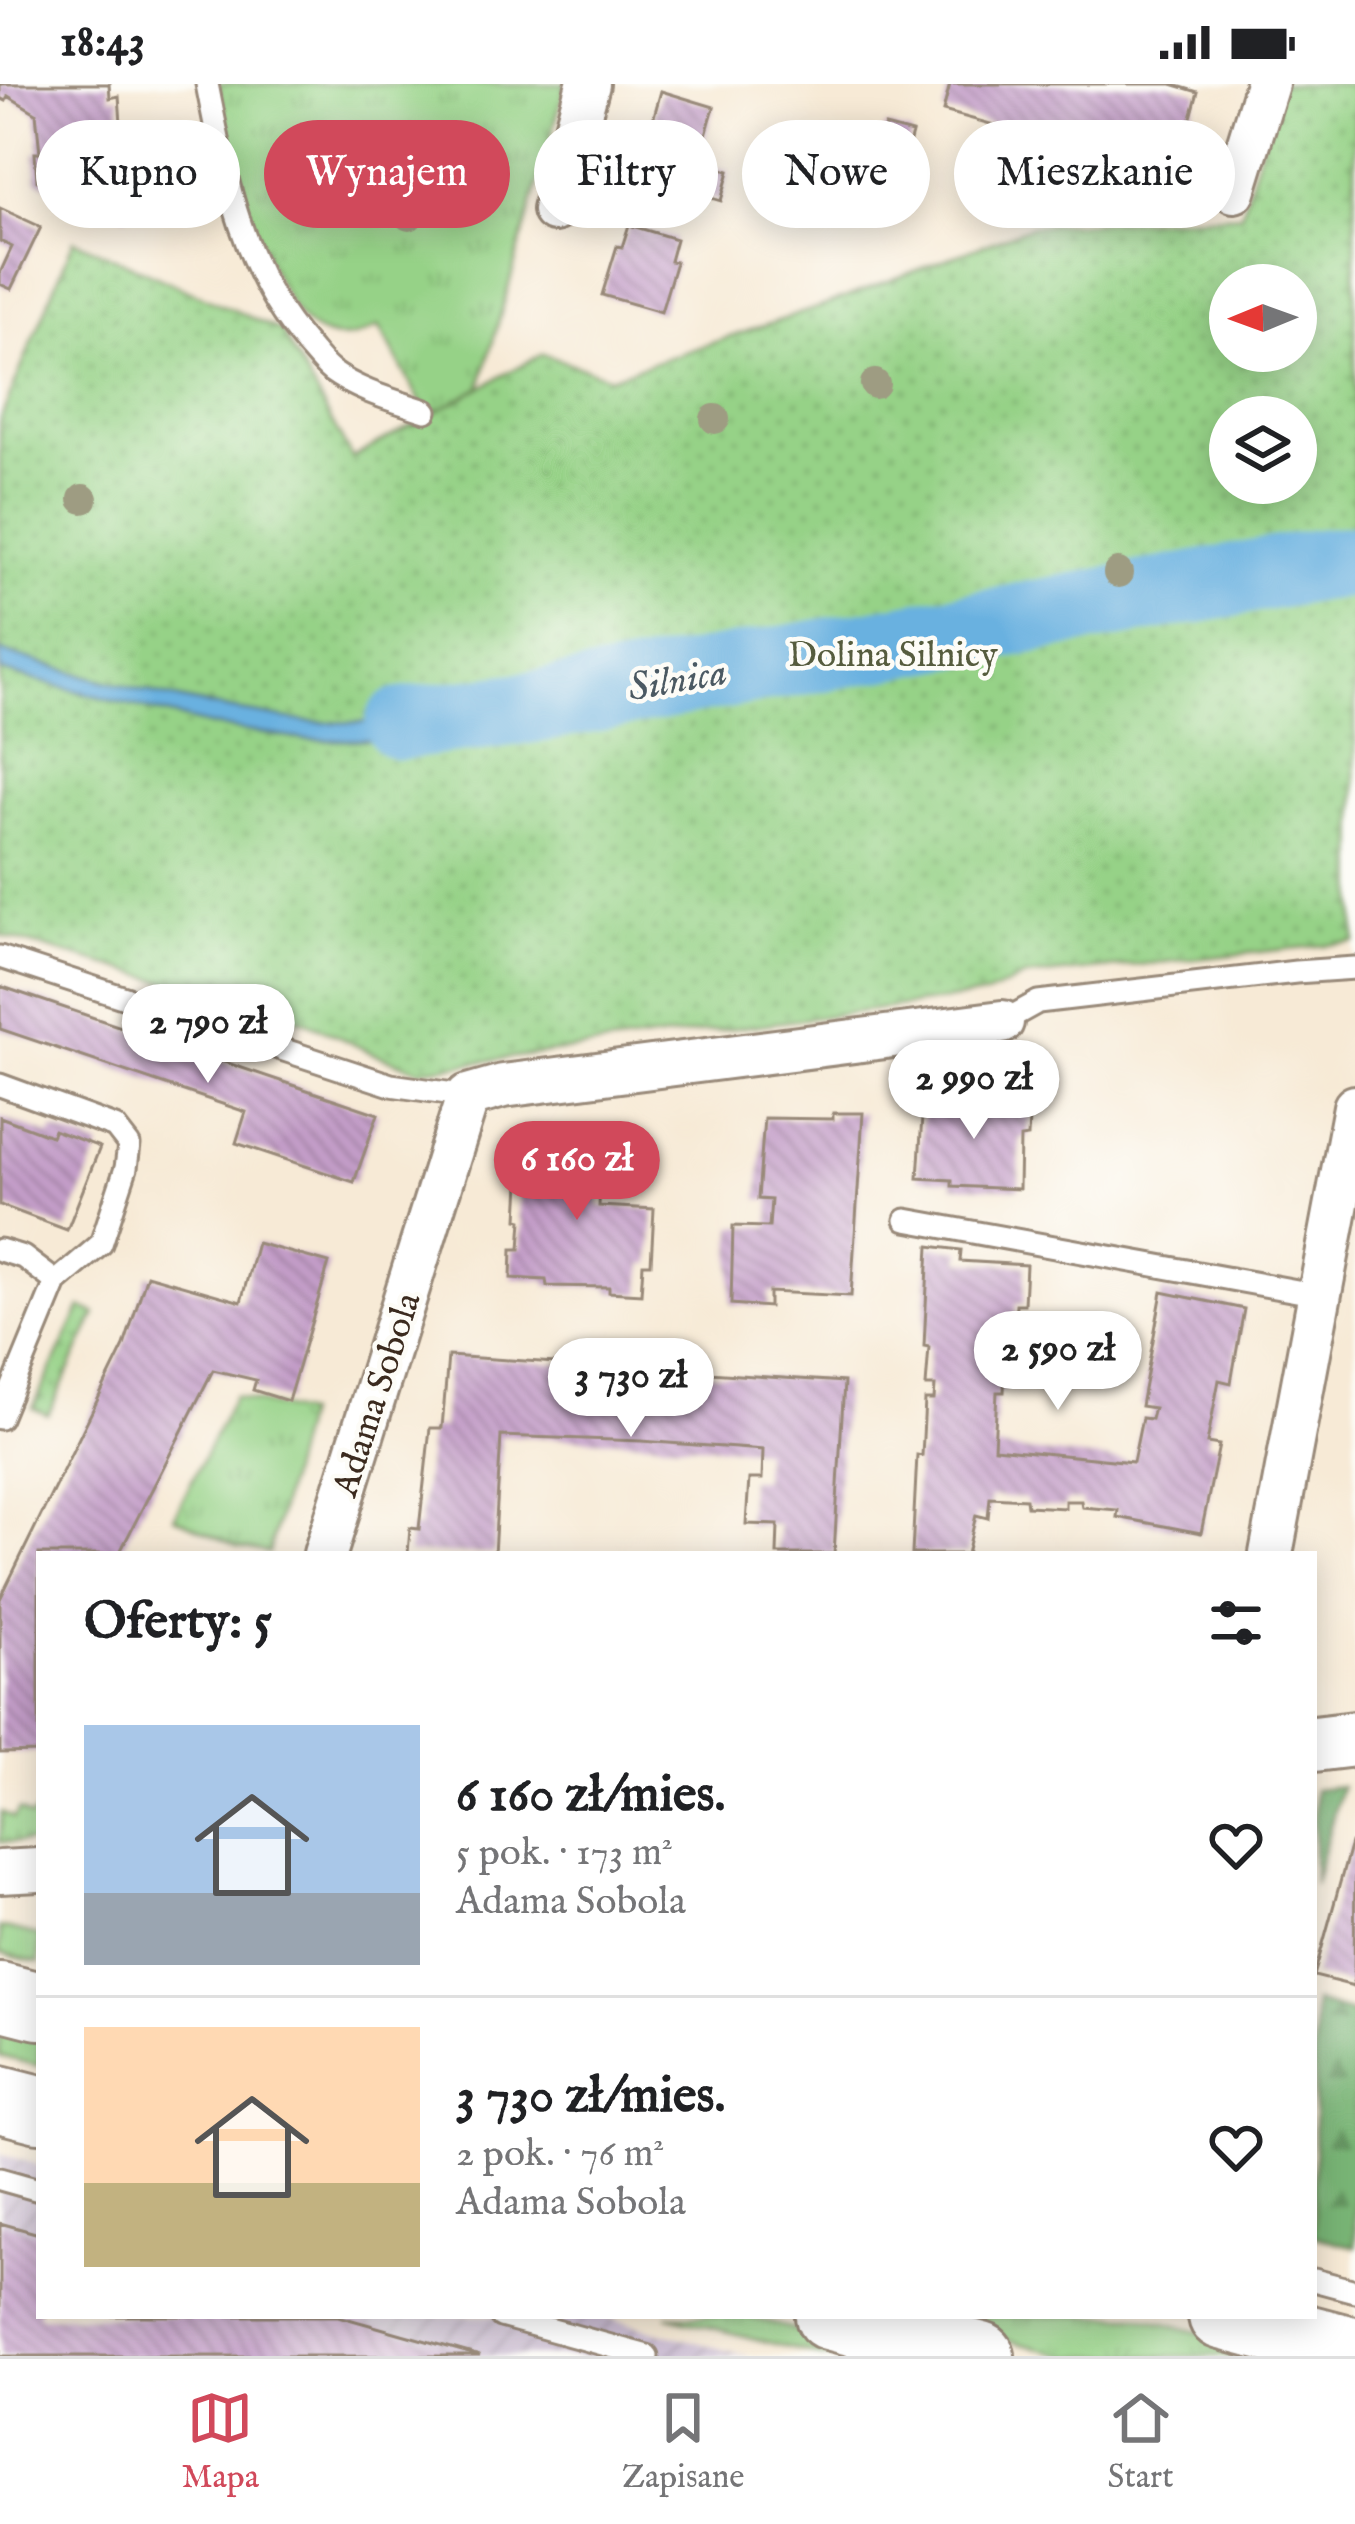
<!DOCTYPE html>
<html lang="pl">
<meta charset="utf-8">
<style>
:root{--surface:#fff;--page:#f2f2f2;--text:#202124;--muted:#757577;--line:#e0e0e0;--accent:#d1495b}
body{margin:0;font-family:"IM FELL English",serif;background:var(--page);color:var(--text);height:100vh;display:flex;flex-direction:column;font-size:45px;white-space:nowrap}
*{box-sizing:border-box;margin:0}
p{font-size:39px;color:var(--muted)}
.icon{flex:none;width:66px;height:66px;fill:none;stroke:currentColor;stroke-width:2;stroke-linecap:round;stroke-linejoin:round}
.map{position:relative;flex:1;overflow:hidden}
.side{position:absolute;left:36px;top:1467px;width:1281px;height:768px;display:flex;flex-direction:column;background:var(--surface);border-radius:0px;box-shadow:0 6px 30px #0003}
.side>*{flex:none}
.hud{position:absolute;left:36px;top:36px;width:1284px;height:108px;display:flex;gap:24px}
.needle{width:78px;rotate:269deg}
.buttons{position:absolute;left:1209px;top:180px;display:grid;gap:24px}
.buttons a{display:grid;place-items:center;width:108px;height:108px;border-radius:50%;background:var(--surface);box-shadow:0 6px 30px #0003;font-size:60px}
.price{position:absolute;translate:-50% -102px;padding:0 27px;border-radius:42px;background:#fff;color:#222;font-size:39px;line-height:78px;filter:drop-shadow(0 3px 6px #0008)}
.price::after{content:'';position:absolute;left:50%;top:72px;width:36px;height:27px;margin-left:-18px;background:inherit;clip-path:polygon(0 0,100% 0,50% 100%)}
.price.current{background:var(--accent);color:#fff}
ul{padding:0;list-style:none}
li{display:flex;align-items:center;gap:36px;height:300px;padding:0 48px}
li+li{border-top:3px solid var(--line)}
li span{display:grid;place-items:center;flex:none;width:336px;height:240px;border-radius:0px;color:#555}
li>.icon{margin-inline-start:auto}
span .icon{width:144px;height:144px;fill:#fffc;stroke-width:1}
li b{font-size:51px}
h2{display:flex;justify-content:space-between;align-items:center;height:144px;padding:0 48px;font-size:51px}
.tag{padding:0 42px;border-radius:54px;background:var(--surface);box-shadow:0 6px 30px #0003;font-size:42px;line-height:108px}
.tag.current{background:var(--accent);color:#fff}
.status{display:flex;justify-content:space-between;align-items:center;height:84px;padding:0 60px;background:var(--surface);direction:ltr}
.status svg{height:33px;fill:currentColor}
.dock{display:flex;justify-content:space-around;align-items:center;height:168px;border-top:3px solid var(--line);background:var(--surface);font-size:33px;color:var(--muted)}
.dock a{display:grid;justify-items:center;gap:6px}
.dock .current{color:var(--accent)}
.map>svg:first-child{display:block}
</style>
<div class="status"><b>18:43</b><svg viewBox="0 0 49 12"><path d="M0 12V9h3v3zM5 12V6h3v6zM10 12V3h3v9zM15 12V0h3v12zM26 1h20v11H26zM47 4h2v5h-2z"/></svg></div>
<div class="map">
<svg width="1355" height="2272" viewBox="0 0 1355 2272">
<defs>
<pattern id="industrial-furrows" width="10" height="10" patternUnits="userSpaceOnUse" patternTransform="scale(3)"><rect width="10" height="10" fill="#ccbed3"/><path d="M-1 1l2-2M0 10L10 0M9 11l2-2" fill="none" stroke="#b0a3b5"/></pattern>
<pattern id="grass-tufts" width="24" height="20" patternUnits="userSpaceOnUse" patternTransform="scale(3)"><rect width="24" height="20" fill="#96d287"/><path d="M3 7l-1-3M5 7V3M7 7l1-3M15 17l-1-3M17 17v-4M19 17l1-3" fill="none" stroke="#82b474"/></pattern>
<pattern id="forest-firs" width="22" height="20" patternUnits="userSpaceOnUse" patternTransform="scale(3)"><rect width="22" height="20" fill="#78b474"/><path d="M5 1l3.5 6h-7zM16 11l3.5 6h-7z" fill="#64935f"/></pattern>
<pattern id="park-dots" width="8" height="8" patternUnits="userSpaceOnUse" patternTransform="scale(3)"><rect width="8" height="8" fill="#96d287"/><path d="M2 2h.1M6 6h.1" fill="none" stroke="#82b474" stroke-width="1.8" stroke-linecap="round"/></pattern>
<pattern id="building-back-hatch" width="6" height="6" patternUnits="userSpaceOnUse" patternTransform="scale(3)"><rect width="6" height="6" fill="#c39dc8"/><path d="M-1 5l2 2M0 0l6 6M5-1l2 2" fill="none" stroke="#a080a2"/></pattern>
</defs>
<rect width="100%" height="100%" fill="#fdfcf7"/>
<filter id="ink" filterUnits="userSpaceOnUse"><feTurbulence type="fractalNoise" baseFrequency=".00833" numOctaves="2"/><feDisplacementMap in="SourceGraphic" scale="24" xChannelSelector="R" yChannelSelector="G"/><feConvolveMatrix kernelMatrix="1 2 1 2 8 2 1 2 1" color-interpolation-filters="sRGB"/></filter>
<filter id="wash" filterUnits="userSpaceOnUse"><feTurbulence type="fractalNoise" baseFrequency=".004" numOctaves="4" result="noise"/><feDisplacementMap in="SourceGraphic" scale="48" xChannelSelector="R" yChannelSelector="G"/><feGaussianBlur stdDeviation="2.7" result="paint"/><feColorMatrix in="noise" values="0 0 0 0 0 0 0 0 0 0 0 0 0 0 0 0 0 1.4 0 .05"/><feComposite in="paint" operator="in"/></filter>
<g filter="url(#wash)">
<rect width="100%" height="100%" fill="#f7ead6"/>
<path fill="url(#industrial-furrows)" d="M0,2070L39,2081V2232H601L749,2272H0Z"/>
<path fill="url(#grass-tufts)" stroke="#687e52" stroke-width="3" d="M218,0H566L471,335L422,321L379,242C362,251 345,258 325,251C299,243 290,219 278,197C243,130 233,72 218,0Z
M234,1312L304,1330L269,1469L238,1463L174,1433Z
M19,1726L31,1734L34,1729L39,1732V1759L0,1758L2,1728L14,1734Z
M0,1843L39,1852V1879L0,1869Z
M0,1935L39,1945V1982L0,1972Z
M667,2232H744L895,2272H821Z
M914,2232H1138L1290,2272H1068Z"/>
<path fill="url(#forest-firs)" stroke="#5a6f49" stroke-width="3" d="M1341,1702L1314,1801V1705Z
M1314,1918L1355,1930V2163L1314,2152Z"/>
<path fill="url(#park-dots)" stroke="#687e52" stroke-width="3" fill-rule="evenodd" d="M1279,0H1355V858L1025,893L986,911L419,986L372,969L305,937L0,851V336L74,156L281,247L352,374L542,270L610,293L826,221L1032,142L1241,130ZM1230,201H1296V267H1230ZM1230,333H1296V399H1230Z
M81,1223L96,1230L48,1331L33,1324Z"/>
<path fill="#69b1e0" stroke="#526e7f" stroke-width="3" d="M0,567C85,592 171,617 259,630C277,633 295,637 313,638C375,641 435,632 496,620L499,637L382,656H306L212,642L0,587Z"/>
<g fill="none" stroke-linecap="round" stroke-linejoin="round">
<path stroke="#69b1e0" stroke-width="72" d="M401,640L541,622L1318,481L1355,477"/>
</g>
<g id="blocks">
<path fill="url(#building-back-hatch)" d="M0,0H109L110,14L119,12L128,133L37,97L35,69H40L36,29L8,12L6,17L0,14Z
M950,0H1171L1198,8L1183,62L1113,63L1052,46L1049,56L943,27Z
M661,7L714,23L698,78L729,87L721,117L616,86L625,55L646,61Z
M885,42L912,49L895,116L870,109Z
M0,124L41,143L11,205L0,200V189L12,163L0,157Z
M629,141L676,155L670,177L676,178L661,228L602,211L617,162L622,163Z
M0,902L378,1030L354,1098L236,1059L246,1028L0,945Z
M976,1013L1030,1015L1028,1053L1020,1054L1019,1105L952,1102V1096L918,1094L923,1018L975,1020Z
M833,1029H863L851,1212L769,1208V1223L731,1220L733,1142L769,1143L771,1116L758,1115L764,1034L833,1035Z
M0,1033L51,1052L54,1046L100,1063L67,1146L0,1121Z
M556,1056L602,1058L599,1122L654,1125L651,1180H643L641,1210L609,1208V1203L547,1202L546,1196L511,1194L512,1165H520L522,1136L518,1135L522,1063H555Z
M257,1159L329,1179L288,1317L253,1306L256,1296L213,1286L119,1470H39V1668L0,1669V1515L124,1262L147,1191L241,1218Z
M929,1162L961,1166L960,1177L1026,1181L1024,1220H1016L1013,1269H1006L1004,1308H997L994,1364L1133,1378L1142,1334L1151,1335L1154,1324L1141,1322L1162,1208L1244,1225L1231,1299L1219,1296L1207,1359L1219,1361L1201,1449L1117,1433L1118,1426L1082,1423L1081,1417H1065V1424L1027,1422L1026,1415L990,1413L988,1434L976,1431L967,1470H912L917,1371L922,1372L925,1316H934L935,1302H926L929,1263L924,1262Z
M448,1272L844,1298L834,1470H777L778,1441L746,1440L749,1395H762L763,1366L641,1357L501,1352L494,1470H408L410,1444L419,1445L430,1344H442Z
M1351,1759L1355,1760L1354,1902L1314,1892Z
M0,2139L39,2150V2232H338L480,2272H0Z"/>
</g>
</g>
<g filter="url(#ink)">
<use href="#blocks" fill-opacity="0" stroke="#998a7a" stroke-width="3"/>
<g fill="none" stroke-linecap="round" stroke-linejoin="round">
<defs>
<path id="service" d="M207,0C225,92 242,187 306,260C314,269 322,280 331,287C360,308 393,316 426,327
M0,873L391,1001L468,1012
M1002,938L1038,918L1296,888L1355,884
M0,1001L115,1043L129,1061L126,1084L101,1160L56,1198L0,1334
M906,1136L1319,1211
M0,1166L23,1173L56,1198
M0,2095L39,2106
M1314,2196L1355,2207
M501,2232L647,2272"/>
<path id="minor" d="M1234,107L1267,0
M554,126L588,0
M325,1470L468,1012L503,1002L1002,938
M1271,1470L1355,1023
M0,1788L39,1786"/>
<path id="tertiary" d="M1314,1660L1355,1655"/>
<path id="primary" d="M0,1912L39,1922
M0,2015L39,2025
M829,2232L981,2272
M1222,2232L1355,2267"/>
</defs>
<use href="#service" stroke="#998a7a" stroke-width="27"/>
<use href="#minor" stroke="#998a7a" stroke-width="48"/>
<use href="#tertiary" stroke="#998a7a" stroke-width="60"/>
<use href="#primary" stroke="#998a7a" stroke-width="72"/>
<use href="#service" stroke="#fff" stroke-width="21"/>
<use href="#minor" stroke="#fff" stroke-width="42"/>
<use href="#tertiary" stroke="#fff" stroke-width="54"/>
<use href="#primary" stroke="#fff" stroke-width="66"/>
</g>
<g fill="#9e9c82">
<circle cx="409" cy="132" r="15"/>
<circle cx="875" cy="300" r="15"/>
<circle cx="715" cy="335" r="15"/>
<circle cx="83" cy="415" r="15"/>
<circle cx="1118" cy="489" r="15"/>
</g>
</g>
<g text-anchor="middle" stroke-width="9" stroke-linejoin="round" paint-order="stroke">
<g font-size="36" fill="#565c3e" stroke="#fdfcf7">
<text x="893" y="582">Dolina Silnicy</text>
</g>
<g font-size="36" fill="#3b2a1e" stroke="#fdfcf7">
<text transform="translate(375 1310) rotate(-72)" y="13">Adama Sobola</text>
</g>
<g font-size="39" font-style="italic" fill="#4b5962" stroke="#fdfcf7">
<text transform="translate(677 594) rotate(-10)" y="14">Silnica</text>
</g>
</g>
</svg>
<div class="buttons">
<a><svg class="needle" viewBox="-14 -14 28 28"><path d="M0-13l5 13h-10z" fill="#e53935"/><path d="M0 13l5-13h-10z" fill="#757577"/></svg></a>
<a><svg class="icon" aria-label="layers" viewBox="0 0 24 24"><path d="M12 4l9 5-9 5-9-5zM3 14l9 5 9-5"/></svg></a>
</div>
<b class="price" style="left:208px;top:1002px">2 790 zł</b>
<b class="price" style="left:974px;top:1058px">2 990 zł</b>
<b class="price current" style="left:577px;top:1139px">6 160 zł</b>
<b class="price" style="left:1058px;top:1329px">2 590 zł</b>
<b class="price" style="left:631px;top:1356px">3 730 zł</b>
<div class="hud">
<a class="tag">Kupno</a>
<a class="tag current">Wynajem</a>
<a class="tag">Filtry</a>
<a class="tag">Nowe</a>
<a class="tag">Mieszkanie</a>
</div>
<section class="side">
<h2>Oferty: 5<svg class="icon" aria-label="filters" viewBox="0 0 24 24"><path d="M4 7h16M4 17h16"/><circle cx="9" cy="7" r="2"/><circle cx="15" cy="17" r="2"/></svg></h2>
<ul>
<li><span style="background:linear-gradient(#a9c7e8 70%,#9aa5b1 0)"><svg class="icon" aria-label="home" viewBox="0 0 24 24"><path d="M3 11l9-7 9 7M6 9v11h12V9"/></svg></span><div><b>6 160 zł/mies.</b><p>5 pok. · 173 m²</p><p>Adama Sobola</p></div><svg class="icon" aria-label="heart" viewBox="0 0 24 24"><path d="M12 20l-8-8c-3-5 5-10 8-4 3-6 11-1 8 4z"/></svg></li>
<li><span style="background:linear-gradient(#ffd9b3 65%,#c2b280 0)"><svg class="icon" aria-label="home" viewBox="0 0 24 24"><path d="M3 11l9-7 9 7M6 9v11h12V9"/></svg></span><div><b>3 730 zł/mies.</b><p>2 pok. · 76 m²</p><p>Adama Sobola</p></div><svg class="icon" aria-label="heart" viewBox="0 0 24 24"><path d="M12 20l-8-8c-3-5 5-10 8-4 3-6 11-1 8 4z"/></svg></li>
</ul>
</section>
</div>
<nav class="dock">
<a class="current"><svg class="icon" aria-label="map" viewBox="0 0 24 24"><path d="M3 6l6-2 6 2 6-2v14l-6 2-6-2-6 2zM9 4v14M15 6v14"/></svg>Mapa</a>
<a><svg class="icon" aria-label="saved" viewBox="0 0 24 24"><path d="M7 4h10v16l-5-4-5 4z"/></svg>Zapisane</a>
<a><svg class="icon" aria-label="home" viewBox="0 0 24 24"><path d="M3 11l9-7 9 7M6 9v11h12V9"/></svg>Start</a>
</nav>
